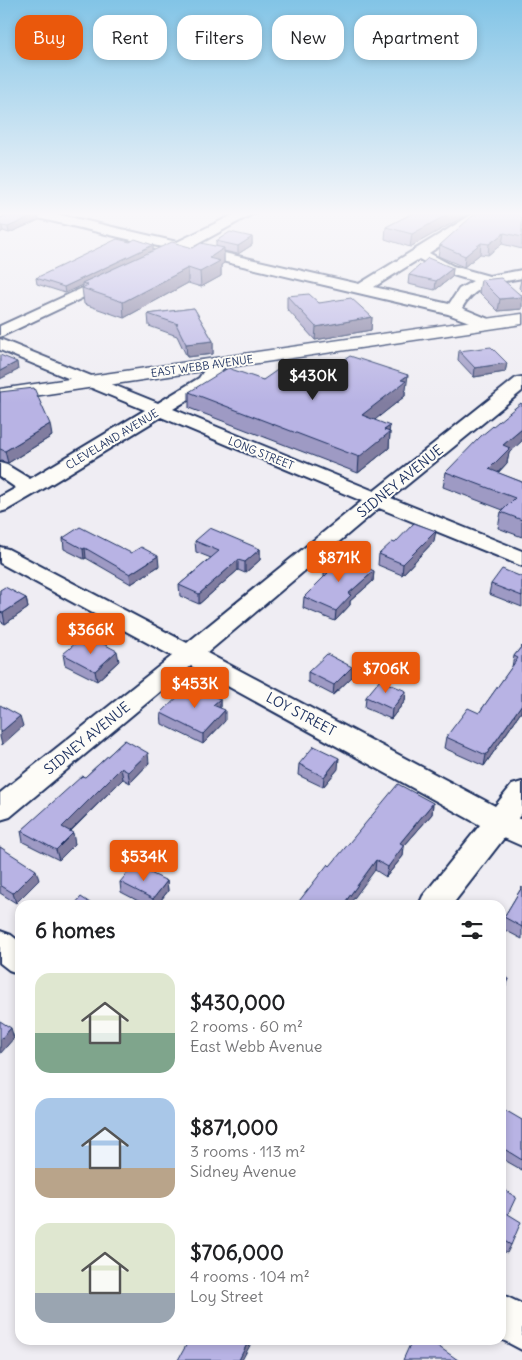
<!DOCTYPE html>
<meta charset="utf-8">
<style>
:root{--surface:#fff;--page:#f2f2f2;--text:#202124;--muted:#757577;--accent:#ea580c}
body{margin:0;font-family:Delius,sans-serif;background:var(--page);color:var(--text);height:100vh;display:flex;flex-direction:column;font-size:19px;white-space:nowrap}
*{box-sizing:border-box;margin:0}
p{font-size:16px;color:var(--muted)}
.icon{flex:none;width:28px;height:28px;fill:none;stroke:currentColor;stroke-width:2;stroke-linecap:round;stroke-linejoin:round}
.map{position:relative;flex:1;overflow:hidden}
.panel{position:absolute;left:15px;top:900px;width:491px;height:445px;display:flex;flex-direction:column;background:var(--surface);border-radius:15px;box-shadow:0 2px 8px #0003}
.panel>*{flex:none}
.hud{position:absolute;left:15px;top:15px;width:492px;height:45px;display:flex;gap:10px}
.price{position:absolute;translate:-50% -42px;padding:0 11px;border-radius:5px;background:var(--accent);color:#fff;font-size:16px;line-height:32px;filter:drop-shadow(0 1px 2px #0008)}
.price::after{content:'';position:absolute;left:50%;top:30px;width:15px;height:11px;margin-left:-8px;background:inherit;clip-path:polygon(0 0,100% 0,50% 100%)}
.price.on{background:#222;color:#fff}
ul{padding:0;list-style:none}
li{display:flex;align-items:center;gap:15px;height:125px;padding:0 20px}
li span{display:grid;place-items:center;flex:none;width:140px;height:100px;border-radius:15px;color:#555}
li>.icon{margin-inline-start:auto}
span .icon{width:60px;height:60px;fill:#fffc;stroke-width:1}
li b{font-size:21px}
h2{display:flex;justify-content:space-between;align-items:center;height:60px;padding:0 20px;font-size:21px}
.pill{padding:0 18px;border-radius:15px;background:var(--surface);box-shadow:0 2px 8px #0003;font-size:18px;line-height:45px}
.pill.on{background:var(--accent);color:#fff}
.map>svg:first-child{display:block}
</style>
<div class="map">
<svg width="522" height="1360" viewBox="0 0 522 1360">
<rect width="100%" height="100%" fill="#efedf3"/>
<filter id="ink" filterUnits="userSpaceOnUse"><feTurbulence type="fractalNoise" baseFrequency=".02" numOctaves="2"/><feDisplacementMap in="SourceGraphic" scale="10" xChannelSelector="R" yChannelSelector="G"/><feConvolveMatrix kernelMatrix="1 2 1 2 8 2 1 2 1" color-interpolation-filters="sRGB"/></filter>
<g filter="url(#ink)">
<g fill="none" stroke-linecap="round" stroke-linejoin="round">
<defs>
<path id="minor" d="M24,212H48L177,242L239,212H256L194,246L359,284L476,212H491L429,253L453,266L489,276L522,270V278C496,283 476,284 462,308L491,320L493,323L491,326L485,328L448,314L179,251H168L166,248L25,215ZM419,259L443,272L473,281L459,289L449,304L374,287Z
M113,274L118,275L120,278L118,281L0,337V326Z
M0,339L158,403L199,378L211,360H223L226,364L211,386L173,409L374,491L516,378L522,377V391L391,498L522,551V566L379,508L207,653L495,806L512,785L522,782V813L518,818L522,820V846L504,838L452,905H419L423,896L480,825L191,666L10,817L0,820V793L172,656L0,563V547L8,549L187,643L362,501L161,417L38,492L7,510L0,512V497L16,488L0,477V463L7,465L30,479L145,410L0,350Z
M0,931L11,935L20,942V974L9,970L0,963Z
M501,1294L522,1304V1350L501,1339Z"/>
<path id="highway" d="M522,314V324L0,401V389Z"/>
</defs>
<use href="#minor" stroke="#1b2f5e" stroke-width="4"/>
<use href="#highway" stroke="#1b2f5e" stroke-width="3"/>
<use href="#minor" fill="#fdfcf7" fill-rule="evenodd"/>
<use href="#highway" fill="#fdfcf7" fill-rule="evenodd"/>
</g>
<path fill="#9e9ac4" stroke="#1b2f5e" d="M415,212H472L410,247L385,239L386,227Z
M522,212V249L502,244L488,255L480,254L464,267L438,256L440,245Z
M0,218L39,220L9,233L3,231L0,233Z
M252,237V245L238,254L224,251V263L221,265V276L201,287L188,283L124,318L84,304L82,288H83L82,285L65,293L37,284L36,278L130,242L153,245V250L216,246V241Z
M453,268L452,277L435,290L408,284L409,275Z
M522,276V291L519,288Z
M481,280L522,295V309L498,311L479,292Z
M287,296L319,303L372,317L371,330L315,340L287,309Z
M194,308L213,341V354L187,357L177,336L149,326L148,314Z
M459,351L507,363L505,372L474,377L458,360Z
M321,375L406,390L405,391V396L374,420L390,432L389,448L358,473L189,408V392L263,380Z
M0,392L52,436L8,463L1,461L0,462Z
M509,453L507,463L498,473L522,482V537L498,528L501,512L503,510L443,487L446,472Z
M63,538L159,566L131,584L86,558L84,559L64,549Z
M195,541L260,549V560L245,573L238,570L199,604L180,596L179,585L211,558L196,552Z
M434,541L402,575L378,565L379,554L395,543Z
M374,571L373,581L350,601V605L335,621L303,608L304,597L324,577V572Z
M522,577V607L489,594L491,584Z
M0,590L26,598L28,608L5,624L0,621Z
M522,646V712H521L484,766L444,748L446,737L479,713L512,667L514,656Z
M90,648L119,661L97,681L65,665L63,654Z
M352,667V677L333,695L308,682V672Z
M406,691L405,701L391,719L365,708L366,697Z
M220,699V708L225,721L203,744L162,724L161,713Z
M125,740L149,763L130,783L123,779L70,832L75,844L59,860L23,842L21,831L85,777Z
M299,764L338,769L323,787L298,775Z
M433,803L432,814L404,846L403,856L386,877L375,870L330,866Z
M0,847L39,880L16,903L0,893Z
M167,881L168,891L157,905H146L121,892L120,882Z
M522,887V939L501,928L504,917Z
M501,1118L522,1120V1170L501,1158Z
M501,1188L508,1214L511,1245L507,1253L501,1250Z"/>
<path fill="#817da0" stroke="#1b2f5e" d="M452,212H472L410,247L412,234Z
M38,214L39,220L9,233L8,227Z
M0,226H2L3,231L0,233Z
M504,233L502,244L488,255L489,244Z
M252,237V245L238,254V246Z
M481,243L480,254L464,267L465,256Z
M153,245V251L82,283V285L65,293L64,287Z
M224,248V263L221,265V276L201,287L200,272L209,258Z
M188,268V283L124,318L123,302Z
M453,268L452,277L435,290L436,281Z
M522,297V309L498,311L500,299Z
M372,317L371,330L315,340L316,327Z
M213,341V354L187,357L186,344Z
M17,362L18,370L0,379V371Z
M507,363L505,372L474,377L475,368Z
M408,375L406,390L405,391V396L361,431L362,415Z
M50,424L52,436L8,463L5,451Z
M390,426L389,433L390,432L389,448L358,473L359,457L384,430Z
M522,429V441L509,453L507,463L486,485L489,469L503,445Z
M436,531L434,541L402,575L403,564Z
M85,548L86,558L84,559L83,549Z
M260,549V560L245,573V562Z
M158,556L159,566L131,584L130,574Z
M238,560V570L199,604V594Z
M374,571L373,581L350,601V605L335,621L336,611L348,594Z
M26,598L28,608L5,624L3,613Z
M117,651L119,661L97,681L95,671Z
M352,667V677L333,695L334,685Z
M406,691L405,701L391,719L392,709Z
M220,699V709L213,705Z
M522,704L521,712L484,766L486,755Z
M225,710V721L203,744V734Z
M20,716L23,726L2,745L0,737V733Z
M148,753L149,763L130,783L128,772Z
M339,758L338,769L323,787L324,777Z
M121,768L123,779L64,837L62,827Z
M433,803L432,814L404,846L403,856L386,877L388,867L400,843Z
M73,833L75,844L59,860L56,850Z
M376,860L375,870L349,905H343Z
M36,870L39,880L16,903L13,893Z
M167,881L168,891L157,905H153V899Z
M509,979L507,984L501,995V993Z
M11,1028L14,1038L0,1054V1040Z
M249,1340H253L242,1360H239Z"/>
<path fill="#b8b3e4" stroke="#1b2f5e" d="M15,212H31L38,214L8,227L2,226H0V218Z
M415,212H452L412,234L386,227Z
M479,212H522V237L504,233L489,244L481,243L465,256L440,245L470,218Z
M230,232L252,237L238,246L216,241Z
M117,239L130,242L135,239L153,245L64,287L36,278Z
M172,242L193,248L201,243L224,248L209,258L220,261L200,272L188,268L123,302L82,288L88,285L82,283Z
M428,258L453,268L436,281L409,275Z
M501,278L518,293L522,295V297L500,299L481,280Z
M309,294L319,303L351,298L372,317L316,327L287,296Z
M194,308L213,341L186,344L176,324H178L148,314Z
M491,347L507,363L475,368L459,351Z
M0,355L17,362L0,371Z
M350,356L408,375L401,380L406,381L362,415L390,426L384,430L390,432L359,457L189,392L228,368L263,380L286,364L321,375Z
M34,388L50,424L5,451L0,449V392Z
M521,403L522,404V429L503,445L510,448L489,469L522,482V520L501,512L515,498L446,472L481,436Z
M414,523L436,531L403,564L379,554L392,542L395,543Z
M80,527L131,553L141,547L158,556L130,574L85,548L83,549L63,538Z
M210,528L260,549L245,562L238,560L199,594L179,585L219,551L195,541Z
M342,556L374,571L348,594L351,595L336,611L304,597L328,573L324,572Z
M502,569L522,577V596L491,584Z
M5,587L26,598L3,613L0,612V590Z
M98,641L117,651L95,671L63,654L77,642L90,648Z
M522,646V704L486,755L446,737L468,708L479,713L518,658L514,656Z
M327,654L352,667L334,685L308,672Z
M380,680L406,691L392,709L366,697Z
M190,685L220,699L213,705L225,710L203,734L161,713Z
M0,705L20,716L0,733Z
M125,740L148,753L128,772L121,768L62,827L73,833L56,850L21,831L82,776L85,777Z
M314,746L339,758L324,777L299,764Z
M398,784L433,803L400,843L404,845L388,867L376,860L343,905H296L328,864L330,866Z
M0,847L36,870L13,893L0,885Z
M134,865L167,881L153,899L120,882Z
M522,887V927L504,917Z
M81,897L93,905H74Z
M501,975L509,979L501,993Z
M0,1021L11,1028L0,1040Z
M505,1110L522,1120V1160L501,1147V1118Z
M501,1188L516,1197L508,1214L521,1222L511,1245L501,1239Z
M189,1340H249L239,1360H178Z
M412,1340H429L458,1360H403Z"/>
</g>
<linearGradient id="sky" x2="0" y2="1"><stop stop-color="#82c4e6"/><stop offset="0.53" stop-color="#f8f7fa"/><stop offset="1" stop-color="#f8f7fa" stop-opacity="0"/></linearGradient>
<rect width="522" height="403" fill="url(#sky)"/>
<g text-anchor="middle" stroke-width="4" stroke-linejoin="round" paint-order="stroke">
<g font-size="11" fill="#1b2f5e" stroke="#fdfcf7">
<text transform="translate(202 366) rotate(-8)" y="4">EAST WEBB AVENUE</text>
<text transform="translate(112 439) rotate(-31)" y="4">CLEVELAND AVENUE</text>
<text transform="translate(261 453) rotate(22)" y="4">LONG STREET</text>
</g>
<g font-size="14" fill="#1b2f5e" stroke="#fdfcf7">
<text transform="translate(400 481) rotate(-39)" y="5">SIDNEY AVENUE</text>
<text transform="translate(301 714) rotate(28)" y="5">LOY STREET</text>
<text transform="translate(87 738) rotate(-39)" y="5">SIDNEY AVENUE</text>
</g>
</g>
</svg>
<b class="price on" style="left:313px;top:401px">$430K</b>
<b class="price" style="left:339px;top:583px">$871K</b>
<b class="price" style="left:91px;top:655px">$366K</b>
<b class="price" style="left:386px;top:694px">$706K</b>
<b class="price" style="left:195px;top:709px">$453K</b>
<b class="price" style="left:144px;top:882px">$534K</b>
<div class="hud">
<a class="pill on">Buy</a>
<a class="pill">Rent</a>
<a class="pill">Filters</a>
<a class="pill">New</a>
<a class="pill">Apartment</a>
</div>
<section class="panel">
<h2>6 homes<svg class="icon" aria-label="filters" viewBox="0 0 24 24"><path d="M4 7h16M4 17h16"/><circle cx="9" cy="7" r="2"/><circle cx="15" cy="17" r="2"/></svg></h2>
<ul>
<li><span style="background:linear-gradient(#dfe7d0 60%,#7fa58c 0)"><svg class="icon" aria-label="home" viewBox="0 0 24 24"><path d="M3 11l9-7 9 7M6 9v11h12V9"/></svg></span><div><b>$430,000</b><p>2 rooms · 60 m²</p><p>East Webb Avenue</p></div></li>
<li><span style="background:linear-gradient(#a9c7e8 70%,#b9a48a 0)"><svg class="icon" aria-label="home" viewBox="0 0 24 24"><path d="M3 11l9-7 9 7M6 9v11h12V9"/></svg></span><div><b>$871,000</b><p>3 rooms · 113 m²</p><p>Sidney Avenue</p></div></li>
<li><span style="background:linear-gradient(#dfe7d0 70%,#9aa5b1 0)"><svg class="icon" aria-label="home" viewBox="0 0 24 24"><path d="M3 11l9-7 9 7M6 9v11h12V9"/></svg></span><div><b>$706,000</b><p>4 rooms · 104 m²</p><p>Loy Street</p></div></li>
</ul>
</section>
</div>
